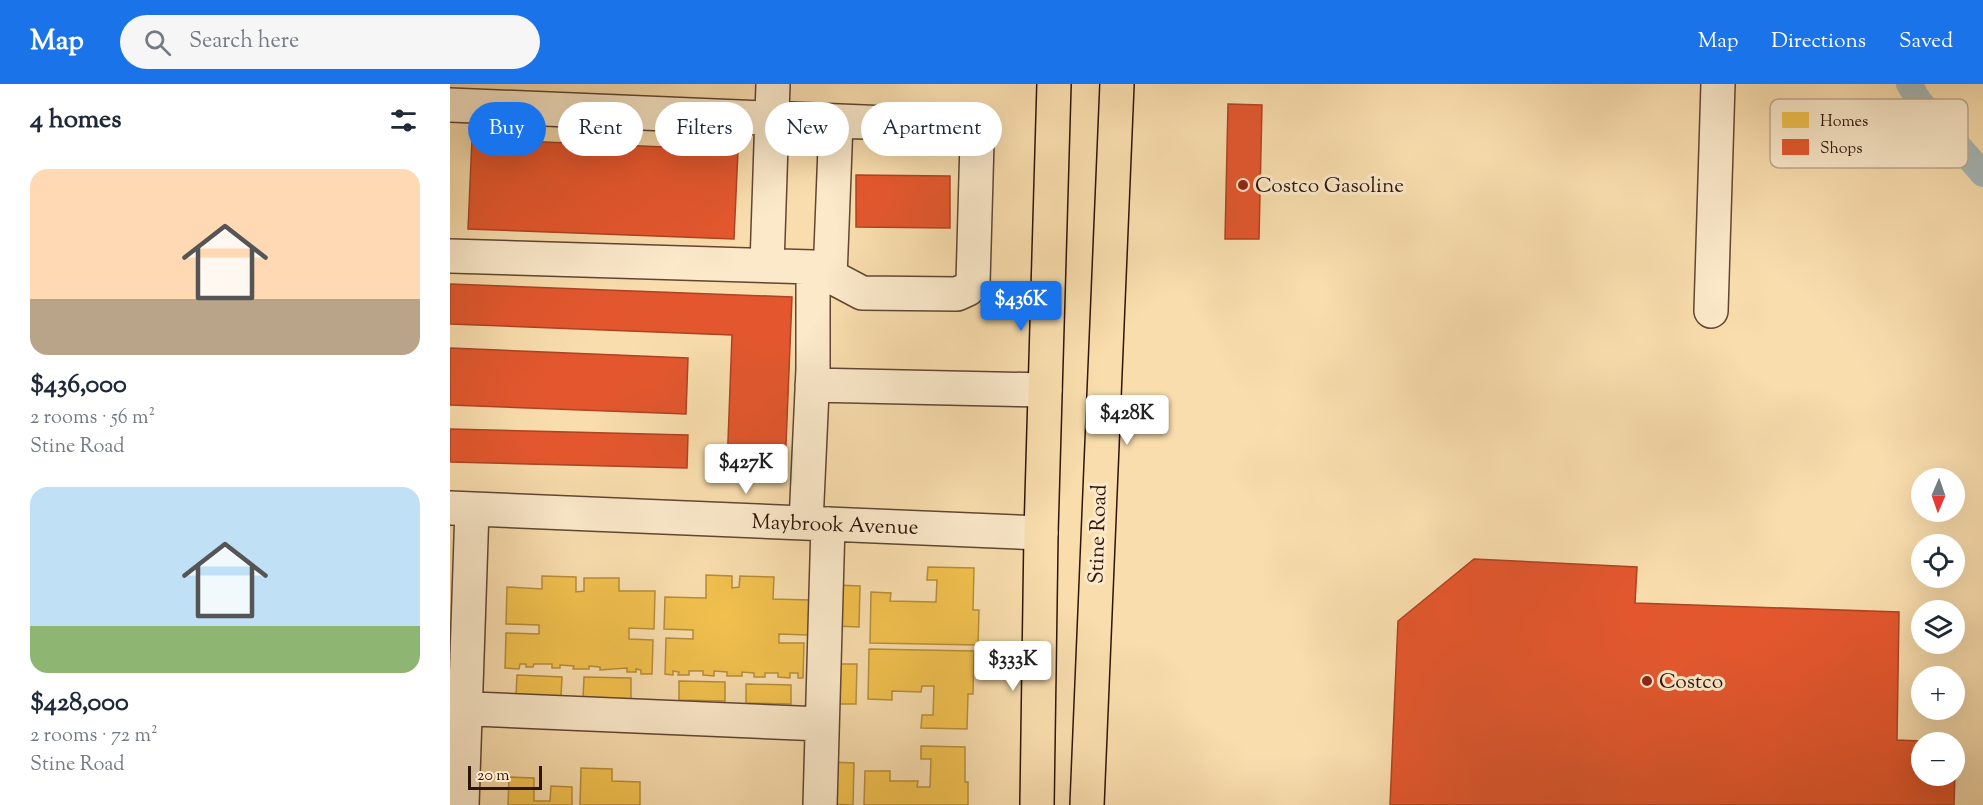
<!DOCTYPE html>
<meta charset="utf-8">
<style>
:root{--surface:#fff;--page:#f6f6f7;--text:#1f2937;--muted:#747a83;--accent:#1a73e8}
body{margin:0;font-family:"Sorts Mill Goudy",serif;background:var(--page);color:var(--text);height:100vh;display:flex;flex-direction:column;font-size:22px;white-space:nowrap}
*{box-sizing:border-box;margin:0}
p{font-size:20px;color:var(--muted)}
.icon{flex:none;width:33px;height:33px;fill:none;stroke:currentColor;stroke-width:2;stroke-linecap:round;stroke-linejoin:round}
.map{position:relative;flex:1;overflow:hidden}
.side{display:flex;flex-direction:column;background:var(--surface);width:450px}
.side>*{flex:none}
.top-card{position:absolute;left:18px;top:18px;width:570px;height:54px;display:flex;gap:12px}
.needle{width:39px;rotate:182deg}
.tools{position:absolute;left:1461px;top:384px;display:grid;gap:12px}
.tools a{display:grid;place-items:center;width:54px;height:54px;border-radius:50%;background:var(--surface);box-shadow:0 6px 24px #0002;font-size:30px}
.scale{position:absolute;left:18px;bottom:15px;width:74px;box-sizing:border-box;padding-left:6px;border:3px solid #2e140a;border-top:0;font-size:16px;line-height:21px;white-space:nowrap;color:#2e140a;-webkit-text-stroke:4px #fbe9ca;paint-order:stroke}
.price{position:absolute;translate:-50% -51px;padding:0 14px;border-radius:6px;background:#fff;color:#222;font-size:20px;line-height:39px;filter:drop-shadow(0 2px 3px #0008)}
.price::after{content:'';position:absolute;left:50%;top:36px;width:18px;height:14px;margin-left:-9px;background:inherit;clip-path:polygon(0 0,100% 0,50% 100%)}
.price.current{background:var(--accent);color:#fff}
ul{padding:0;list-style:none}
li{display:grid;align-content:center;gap:12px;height:318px;padding:0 30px}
li span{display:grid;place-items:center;height:186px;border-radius:18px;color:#555}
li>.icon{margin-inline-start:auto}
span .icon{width:108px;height:108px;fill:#fffc;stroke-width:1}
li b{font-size:26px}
h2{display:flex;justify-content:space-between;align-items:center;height:72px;padding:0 30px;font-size:26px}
.tag{padding:0 21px;border-radius:27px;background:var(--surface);box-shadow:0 6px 24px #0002;font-size:21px;line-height:54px}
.tag.current{background:var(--accent);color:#fff}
header{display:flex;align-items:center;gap:36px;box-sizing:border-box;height:84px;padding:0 30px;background:var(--accent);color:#fff}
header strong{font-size:28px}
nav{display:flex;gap:33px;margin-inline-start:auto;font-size:21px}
.search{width:420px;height:54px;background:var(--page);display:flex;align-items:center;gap:15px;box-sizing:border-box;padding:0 21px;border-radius:33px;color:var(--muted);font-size:22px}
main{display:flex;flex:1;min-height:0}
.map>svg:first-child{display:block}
</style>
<header>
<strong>Map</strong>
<div class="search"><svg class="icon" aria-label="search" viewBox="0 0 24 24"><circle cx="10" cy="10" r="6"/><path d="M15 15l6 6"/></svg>Search here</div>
<nav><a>Map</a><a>Directions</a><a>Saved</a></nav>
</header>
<main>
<section class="side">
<h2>4 homes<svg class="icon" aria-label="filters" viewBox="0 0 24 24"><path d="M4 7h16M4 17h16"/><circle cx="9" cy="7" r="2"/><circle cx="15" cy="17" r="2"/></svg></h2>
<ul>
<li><span style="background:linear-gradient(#ffd9b3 70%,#b9a48a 0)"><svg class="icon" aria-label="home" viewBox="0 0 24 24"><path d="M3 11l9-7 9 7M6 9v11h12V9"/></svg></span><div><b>$436,000</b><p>2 rooms · 56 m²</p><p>Stine Road</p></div></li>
<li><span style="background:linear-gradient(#bfe0f5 75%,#8fb573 0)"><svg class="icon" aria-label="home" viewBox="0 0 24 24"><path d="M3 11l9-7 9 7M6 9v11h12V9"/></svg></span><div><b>$428,000</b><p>2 rooms · 72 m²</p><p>Stine Road</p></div></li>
</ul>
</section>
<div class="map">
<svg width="1533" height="721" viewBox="0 0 1533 721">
<rect width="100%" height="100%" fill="#f9ddad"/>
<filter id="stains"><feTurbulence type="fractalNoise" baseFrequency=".00333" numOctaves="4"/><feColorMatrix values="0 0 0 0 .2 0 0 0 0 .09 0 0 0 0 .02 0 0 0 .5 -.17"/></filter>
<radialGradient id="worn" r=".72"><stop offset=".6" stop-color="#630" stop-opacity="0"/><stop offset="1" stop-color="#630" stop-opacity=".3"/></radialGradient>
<path fill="#f2c14e" stroke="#b78d3a" stroke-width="1.5" d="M478,483L524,484L523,526H529L528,561L420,559L421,508L441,509L440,517L486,518L487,496H477Z
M256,491L282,492V504L289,503L290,492L324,493L323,515L360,516L359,551L329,550V559H354L353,594H348V589H340V594L328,593V589H315V593H304V589L292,588V592H277V588L264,587V592L253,591V587H239V591H228L229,588L223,587V591L215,590L216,554L243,555V546L214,545L215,513L256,514Z
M92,492L126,493V508L134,507V494H169V507H205L204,545L179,544V555L203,556L202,590H191V586L186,585V588H177V584L150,586V583L139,582V585H123L124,582L110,581V584H102V580H84L83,583H76V580H70L69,585L55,584L56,549L89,550V541L56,540L57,503L92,505Z
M387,501L410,502L409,543L385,542Z
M419,565L524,567L523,610H518L517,645L471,644L472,631H483L484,602H472L471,608L442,607V616L418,615Z
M385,580H407L406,620H384Z
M67,591L112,593L111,612L66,611Z
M134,593L181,594V615L133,614Z
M229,597L275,598V617L229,616Z
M296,600L341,601V620L296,619Z
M471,662L515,663V698H518V721H414L415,687H440V697H468L467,703H480L481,675H471Z
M381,678L404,679L403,721L380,720Z
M131,684L162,685V697L190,698V721H130Z
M59,693L84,694V717H100L101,702L122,703V721H58Z"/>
<path fill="#e4572e" stroke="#ad4323" stroke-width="1.5" d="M778,20L812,21L809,155H775Z
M22,55L288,66L284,155L18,145Z
M406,91L500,92V144L406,143Z
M0,200L342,213L335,385L277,383L282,251L0,240Z
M0,264L238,274L236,330L0,321Z
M0,345L238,351L237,384L0,378Z
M1024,475L1187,483L1185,519L1449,528L1447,656L1494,658H1472V692H1504V659H1506L1504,721H940L948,537Z"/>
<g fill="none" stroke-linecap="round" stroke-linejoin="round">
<path stroke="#a5b8b7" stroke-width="26" d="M1459,0L1469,17L1533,90"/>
<defs>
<path id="minor" d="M0,21L510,42C520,45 523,49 527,58L523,198L518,205L507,210L412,209L363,183L0,172
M317,181L323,0
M380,193L386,38
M1261,227L1268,0
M362,301L595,306
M0,424L591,449
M356,439L363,285V183
M0,624L371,640
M12,721L22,425
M370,721L378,440"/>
<path id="major" d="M587,721L591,449L604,0
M637,721L667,0"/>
</defs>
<use href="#minor" stroke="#614633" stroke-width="36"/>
<use href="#major" stroke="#2e140a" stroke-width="36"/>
<use href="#minor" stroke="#fbe9ca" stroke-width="33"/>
<use href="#major" stroke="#f9ddad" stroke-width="33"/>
</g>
<g fill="#8f2418" stroke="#fbe9ca" stroke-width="2">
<circle cx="793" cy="101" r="6"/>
<circle cx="1197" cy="597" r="6"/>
</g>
<g text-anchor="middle" stroke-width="6" stroke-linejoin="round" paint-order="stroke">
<g font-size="21" fill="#2e140a" stroke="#fbe9ca" text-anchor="start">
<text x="805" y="108">Costco Gasoline</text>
<text x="1209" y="604">Costco</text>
</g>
<g font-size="21" fill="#2e140a" stroke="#fbe9ca">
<text transform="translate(385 440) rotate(2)" y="7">Maybrook Avenue</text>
<text transform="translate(647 450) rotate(-88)" y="7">Stine Road</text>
</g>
</g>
<rect x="1320" y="15" width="198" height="69" rx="9" fill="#fbe9ca" stroke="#bea990" stroke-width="1.5"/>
<rect x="1332" y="28" width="27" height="16" fill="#f2c14e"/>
<rect x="1332" y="55" width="27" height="16" fill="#e4572e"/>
<g font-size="16" fill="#2e140a">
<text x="1370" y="42">Homes</text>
<text x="1370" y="69">Shops</text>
</g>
<rect width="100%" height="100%" filter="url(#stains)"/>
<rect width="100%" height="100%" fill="url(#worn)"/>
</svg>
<div class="tools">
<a><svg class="needle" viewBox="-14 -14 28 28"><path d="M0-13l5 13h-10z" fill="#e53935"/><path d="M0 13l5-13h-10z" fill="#747a83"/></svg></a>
<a><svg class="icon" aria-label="locate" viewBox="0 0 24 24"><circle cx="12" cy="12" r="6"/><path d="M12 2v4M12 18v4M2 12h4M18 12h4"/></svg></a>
<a><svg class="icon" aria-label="layers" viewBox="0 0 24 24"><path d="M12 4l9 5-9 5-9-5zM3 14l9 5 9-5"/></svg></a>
<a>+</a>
<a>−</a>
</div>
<div class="scale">20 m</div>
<b class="price current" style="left:571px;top:248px">$436K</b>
<b class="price" style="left:677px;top:362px">$428K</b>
<b class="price" style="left:296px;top:411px">$427K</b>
<b class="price" style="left:563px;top:608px">$333K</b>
<div class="top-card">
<a class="tag current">Buy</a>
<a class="tag">Rent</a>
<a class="tag">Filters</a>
<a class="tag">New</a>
<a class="tag">Apartment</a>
</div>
</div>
</main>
